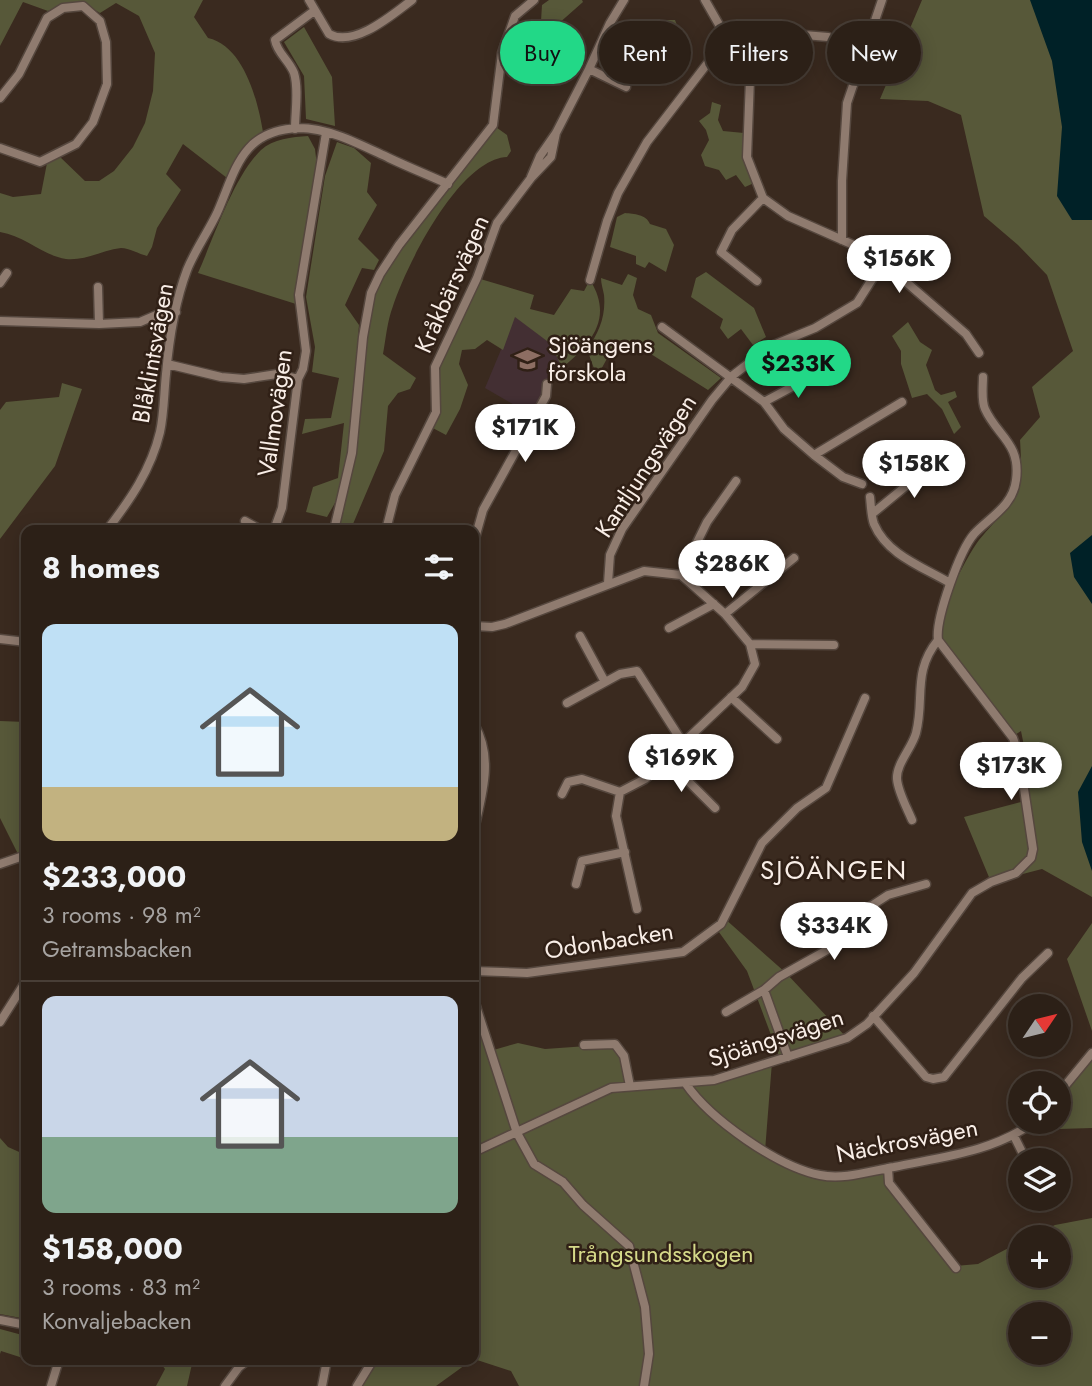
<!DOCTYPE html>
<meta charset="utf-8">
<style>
:root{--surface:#2c2017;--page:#342820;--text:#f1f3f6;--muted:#a6a3a1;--line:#483e36;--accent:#22d887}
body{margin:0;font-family:Jost,sans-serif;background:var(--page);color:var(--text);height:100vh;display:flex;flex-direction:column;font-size:26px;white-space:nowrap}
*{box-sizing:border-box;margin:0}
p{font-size:23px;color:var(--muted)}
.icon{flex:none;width:38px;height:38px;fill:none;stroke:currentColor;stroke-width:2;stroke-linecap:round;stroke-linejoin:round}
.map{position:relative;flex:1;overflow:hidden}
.panel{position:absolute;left:21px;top:525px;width:458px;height:840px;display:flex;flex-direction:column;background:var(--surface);border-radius:14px;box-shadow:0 4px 18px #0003,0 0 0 2px var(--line)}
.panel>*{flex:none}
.hud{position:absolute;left:500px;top:21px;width:486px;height:63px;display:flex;gap:14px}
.needle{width:46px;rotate:55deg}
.tools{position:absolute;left:1008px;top:994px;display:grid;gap:14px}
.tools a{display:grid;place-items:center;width:63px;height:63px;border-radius:50%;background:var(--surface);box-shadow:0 4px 18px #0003,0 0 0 2px var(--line);font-size:35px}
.price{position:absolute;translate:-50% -60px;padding:0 16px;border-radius:24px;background:#fff;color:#222;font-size:23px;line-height:46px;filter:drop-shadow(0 2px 4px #0008)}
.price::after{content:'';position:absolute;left:50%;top:42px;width:21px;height:16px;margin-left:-10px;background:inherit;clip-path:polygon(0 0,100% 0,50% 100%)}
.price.on{background:var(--accent);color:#111}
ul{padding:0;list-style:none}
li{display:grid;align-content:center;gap:14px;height:371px;padding:0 21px}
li+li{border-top:2px solid var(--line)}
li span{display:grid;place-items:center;height:217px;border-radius:14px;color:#555}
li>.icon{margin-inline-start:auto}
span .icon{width:126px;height:126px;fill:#fffc;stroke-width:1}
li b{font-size:30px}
h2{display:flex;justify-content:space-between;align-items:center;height:84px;padding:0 21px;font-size:30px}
.tag{padding:0 24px;border-radius:32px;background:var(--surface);box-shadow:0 4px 18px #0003,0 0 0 2px var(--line);font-size:24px;line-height:63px}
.tag.on{background:var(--accent);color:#111}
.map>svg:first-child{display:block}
</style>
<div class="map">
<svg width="1092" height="1386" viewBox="0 0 1092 1386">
<rect width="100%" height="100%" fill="#3a2a1f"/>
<path fill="#432f33" d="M515,316L552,344L562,368L547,384L535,417L485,388Z"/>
<path fill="#575839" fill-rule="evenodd" d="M0,0H203L194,17L208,38C244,46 258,101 263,132L241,153L227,178L183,144L166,174L181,190L157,228L152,247L147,256C139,254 129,248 121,248C103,250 85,261 66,259C44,256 25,236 0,232V193L13,197L41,194L47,163L59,156L85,181H99L114,171L133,147L145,123L153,91L155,53L139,16L116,3L100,13C79,0 71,0 48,11L23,2L0,46Z
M549,0H582L583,2L549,32L541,21L542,5Z
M922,0H1092V897L1042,869L991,882L964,817L1025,801L1019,755L1025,751L1021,731L1012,737L938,640C935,617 965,559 979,540C990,526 1005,513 1014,498C1023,484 1021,456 1020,440L1040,417L1032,387L1073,351L1047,275L1018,245L984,216L961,115L928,101L880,99Z
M666,20H675L680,33L664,38L650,58L645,55V49L652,41L650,30Z
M304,27L332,77L335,126L306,119L304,76L284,42Z
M712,102L721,105L718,120L723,131L744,133L743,158L754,183L745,187L736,175L726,180L719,170L705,166L701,155L709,140L706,130L699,121L710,113Z
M493,125L507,135L511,151L507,157C459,159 406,266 393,306C387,322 386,338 383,354L416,378L410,389L398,393L388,406L384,451L353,524V530H334L352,453L363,337L380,274Z
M308,136L315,149L317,166L296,304L198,273C214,237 234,176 261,150C273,139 292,137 308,136Z
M337,142L354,148L371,163L367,192L377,205L358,239L379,260L374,270L362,268L345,305L359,325L349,453L340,494L327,517L306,512L313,487L338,478L344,423L302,434L305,419L331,418L339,378L312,372L315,347L306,297L325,176Z
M625,213C634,214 646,214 650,224L666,229L674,245L666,272L649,262L645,268L636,264V256L610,247L617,217Z
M706,272L754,308L766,337L753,345L741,329L728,339L720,328L723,319L691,297L696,278Z
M628,274L637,278L633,295L638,309L651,315L658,333L721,378L708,390L635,344L617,340L597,377L587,349C599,333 606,316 604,295C603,289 601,284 601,278L622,285Z
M477,278L534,295L530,309L554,315L571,289L584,291L590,280C614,318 591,344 562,368L551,344L515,317L503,350L487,340L475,349L462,350L459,364L468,385L460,409L446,435L429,426L436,412L434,379Z
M908,322L920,342L932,350L926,365L935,390L941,395L955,391L957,397L948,402L961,427L954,434L942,409L927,394L912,398L901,364V351L892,336Z
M62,383L82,389L55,466L0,539V410L6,402L59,397Z
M0,721L26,722V855L19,856L0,818Z
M724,918L786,973L847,1038L780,1059L747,971L716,928Z
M1092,923V1031L1067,959Z
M479,1019L490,1051L518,1043L545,1049L615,1044L624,1056L631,1086L686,1084L772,1062L765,1151L822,1176L888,1168L889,1183L955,1266L978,1264L1020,1242V1276H1059V1237H1030L1055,1225L1092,1218V1386H519L511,1371L474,1359V1021ZM1020,1314H1059V1353H1020Z
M1092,1053V1128L1059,1129L1054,1122H1059V1093Z
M0,1138L8,1147L26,1155V1319L0,1314Z
M0,1329L26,1336V1359L1,1351L0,1354Z
M158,1360H201L192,1364L187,1386H156L165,1369Z
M377,1360H472L436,1386H360Z"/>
<path fill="#002127" d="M1030,0H1092V220H1072L1057,196L1062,127L1052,61Z
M1092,535V604L1074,577L1070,553Z
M1092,766V871L1082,842L1078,792Z"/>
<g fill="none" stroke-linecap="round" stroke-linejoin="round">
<defs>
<path id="minor" d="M309,0L329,34C354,48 392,15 412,0
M705,0L750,79L747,157L763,198L788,216L865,250L883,262L966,334L979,353
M589,69L610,23L624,0
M0,98L19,74L47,18L63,8L83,6L100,21L106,42L107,84L93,122L76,144L40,162L0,148
M295,129C295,112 299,89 294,73C289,60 277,53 275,40L314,11
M531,177L540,156L556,133L589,69L626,87
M842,240V181L847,103L882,0
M590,280L607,221L618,193L647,142L710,60L729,44L757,31L828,37
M757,281L721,252L732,230L763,198
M0,283L7,273
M98,287L99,324L140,322L161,313L176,312
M0,321L99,324
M662,327L764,402L784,429L814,455L843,477L862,484
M167,364L221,377L244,379L277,374L298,379
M764,402L818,373
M814,455L902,402
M870,497C871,506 871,516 874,524C887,555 923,567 950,583
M872,514L906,486L907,478L903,467
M245,521L261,530
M107,530C130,500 151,470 160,432C164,414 164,393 166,374C169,340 175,302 187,270C195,250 208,232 217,213C236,170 241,130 299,128C330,128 361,145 389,158C408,167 428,175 448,184
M274,530L282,508L298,379L303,369L306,351L299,295L326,133
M334,530L352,453L363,337L371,293L380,274L399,245L493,125L502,53L515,16L534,0
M386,530L395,495L436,412L435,367L477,278L497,223L531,178L551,157L556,133
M474,542L483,510L546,396L547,384
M681,575L707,522L736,481
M608,583L610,555L622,529L712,400L732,376L771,346L815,328L857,303L883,262
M725,614L794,558
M474,626L492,627L505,624L644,571L681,575L725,614L750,644L755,664L742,687L683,743L668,761L645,779L620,792
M669,628L714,604
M580,636L605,682
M0,639L26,642
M750,644L834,645
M731,697L777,739
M567,703L620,674L637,671L683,743
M474,724C494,758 482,794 474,830
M668,761L715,808
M562,794L568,782L582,779L620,792L616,816L637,909
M912,820C907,808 898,792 897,779C896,764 912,748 916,733C925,698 912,672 938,640
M0,864L26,855
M576,884L582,861L625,852
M474,971L527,973L683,952L721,924L762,843L797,808L826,788L865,698
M764,990L788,1057
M474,1000L517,1133L534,1164L563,1182L583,1205L629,1246L645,1307L649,1354L644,1386
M726,1012L764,990L779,977L836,945L868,908L888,895L926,884
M873,1016L926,1077L933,1079L944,1077L1022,978L1048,953
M0,1022L26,981
M584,1045L615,1044L624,1056L630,1086
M686,1084C710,1119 778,1167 820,1175C844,1180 870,1171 894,1167C942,1157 993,1152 1034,1122
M1059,1093L1092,1053
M1014,1136L1026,1160
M474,1152L611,1088L714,1080L847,1038L867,1024L914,973L972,893L991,882L1016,873L1031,858L1033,849L1019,755L1013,738L938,640C935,619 960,550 974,534C990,517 1013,506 1016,480C1021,443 997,436 985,409C981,400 983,386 983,377
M888,1168L889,1183L956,1268
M0,1320L26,1325
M51,1386L59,1360
M225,1386L239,1367L248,1360
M322,1386L327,1360
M357,1386L373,1360"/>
</defs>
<use href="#minor" stroke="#55473e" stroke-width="11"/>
<use href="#minor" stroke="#8f7b6f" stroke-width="8"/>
</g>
<defs>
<symbol id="school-bare" viewBox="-9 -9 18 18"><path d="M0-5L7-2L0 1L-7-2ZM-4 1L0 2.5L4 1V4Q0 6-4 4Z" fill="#8d6e63" stroke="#302016" stroke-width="2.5" paint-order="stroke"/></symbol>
</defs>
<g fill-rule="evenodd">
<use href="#school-bare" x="510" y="342" width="35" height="35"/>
</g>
<g text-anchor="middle" stroke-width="5" stroke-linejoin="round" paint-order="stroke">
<g font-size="24" fill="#f9eee7" stroke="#302016">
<text transform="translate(452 284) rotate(-66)" y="8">Kråkbärsvägen</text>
<text transform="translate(153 353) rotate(-80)" y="8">Blåklintsvägen</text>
<text transform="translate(275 413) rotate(-82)" y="8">Vallmovägen</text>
<text transform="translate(646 466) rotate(-57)" y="8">Kantljungsvägen</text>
<text transform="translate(609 941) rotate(-9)" y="8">Odonbacken</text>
<text transform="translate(776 1038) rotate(-18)" y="8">Sjöängsvägen</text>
<text transform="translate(907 1141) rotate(-11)" y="8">Näckrosvägen</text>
</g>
<g font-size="24" fill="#f9eee7" stroke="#302016" text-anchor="start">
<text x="548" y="353">Sjöängens<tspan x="548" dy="28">förskola</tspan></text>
</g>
<g font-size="24" fill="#d5d989" stroke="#302016">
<text x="661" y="1262">Trångsundsskogen</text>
</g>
<g font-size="26" letter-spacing="2" fill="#f9eee7" stroke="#302016">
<text x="834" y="879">SJÖÄNGEN</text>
</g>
</g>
</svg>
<div class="tools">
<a><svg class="needle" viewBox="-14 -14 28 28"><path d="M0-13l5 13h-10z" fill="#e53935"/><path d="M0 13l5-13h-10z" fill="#a6a3a1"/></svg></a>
<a><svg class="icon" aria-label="locate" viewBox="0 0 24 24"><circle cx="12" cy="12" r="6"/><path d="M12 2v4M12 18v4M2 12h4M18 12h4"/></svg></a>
<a><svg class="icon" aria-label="layers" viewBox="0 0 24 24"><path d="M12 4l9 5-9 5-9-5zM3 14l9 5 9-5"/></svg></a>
<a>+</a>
<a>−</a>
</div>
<b class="price" style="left:899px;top:295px">$156K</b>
<b class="price on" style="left:798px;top:400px">$233K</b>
<b class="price" style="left:525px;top:464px">$171K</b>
<b class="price" style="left:914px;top:500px">$158K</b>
<b class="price" style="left:732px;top:600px">$286K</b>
<b class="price" style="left:681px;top:794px">$169K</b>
<b class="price" style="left:1011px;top:802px">$173K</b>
<b class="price" style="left:834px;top:962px">$334K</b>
<div class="hud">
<a class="tag on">Buy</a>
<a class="tag">Rent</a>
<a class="tag">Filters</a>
<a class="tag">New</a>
</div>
<section class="panel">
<h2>8 homes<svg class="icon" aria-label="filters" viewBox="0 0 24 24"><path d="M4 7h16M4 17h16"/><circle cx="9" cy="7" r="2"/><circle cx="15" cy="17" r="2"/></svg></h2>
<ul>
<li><span style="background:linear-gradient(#bfe0f5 75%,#c2b280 0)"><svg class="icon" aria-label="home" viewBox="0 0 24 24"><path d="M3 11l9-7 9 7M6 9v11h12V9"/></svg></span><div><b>$233,000</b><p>3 rooms · 98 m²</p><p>Getramsbacken</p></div></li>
<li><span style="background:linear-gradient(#c9d6e8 65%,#7fa58c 0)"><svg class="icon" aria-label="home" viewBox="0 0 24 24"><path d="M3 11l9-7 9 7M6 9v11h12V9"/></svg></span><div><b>$158,000</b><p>3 rooms · 83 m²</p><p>Konvaljebacken</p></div></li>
</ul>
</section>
</div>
